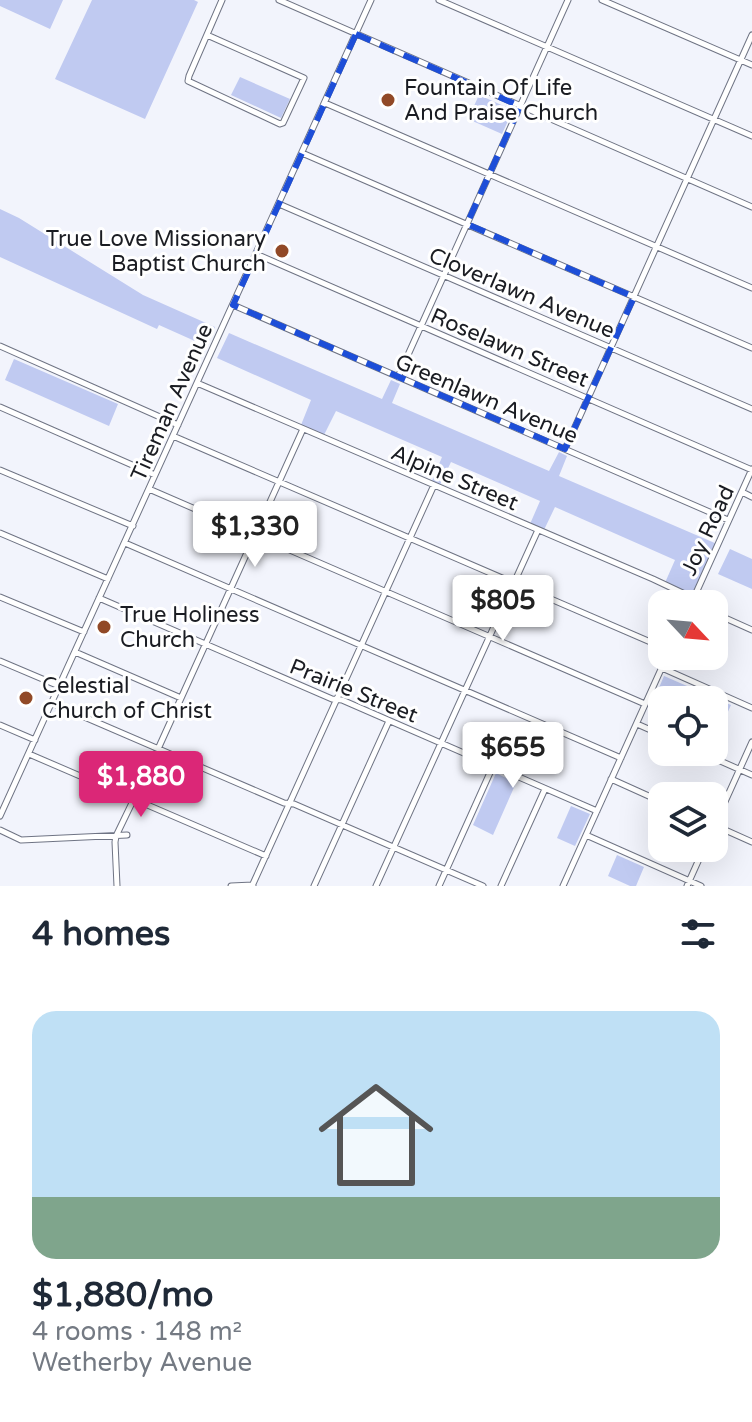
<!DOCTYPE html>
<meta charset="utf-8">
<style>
:root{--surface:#fff;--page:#f2f2f3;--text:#1f2937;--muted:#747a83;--line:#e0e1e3;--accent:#db2777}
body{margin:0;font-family:"Varela Round",sans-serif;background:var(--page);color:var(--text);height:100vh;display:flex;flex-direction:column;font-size:30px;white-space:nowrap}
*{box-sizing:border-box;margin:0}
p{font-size:26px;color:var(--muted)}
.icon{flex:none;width:44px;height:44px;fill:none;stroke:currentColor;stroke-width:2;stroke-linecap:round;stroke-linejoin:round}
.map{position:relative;height:886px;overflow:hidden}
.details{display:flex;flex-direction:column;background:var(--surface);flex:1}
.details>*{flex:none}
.needle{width:52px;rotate:116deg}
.tools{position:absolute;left:648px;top:590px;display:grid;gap:16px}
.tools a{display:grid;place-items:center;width:80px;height:80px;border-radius:16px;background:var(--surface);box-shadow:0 8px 32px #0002;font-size:40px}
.price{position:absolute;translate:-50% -68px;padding:0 18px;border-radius:8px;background:#fff;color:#222;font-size:26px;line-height:52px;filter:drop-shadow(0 2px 4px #0008)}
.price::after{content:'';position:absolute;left:50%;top:48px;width:24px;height:18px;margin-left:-12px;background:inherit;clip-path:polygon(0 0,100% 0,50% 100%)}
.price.active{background:var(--accent);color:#fff}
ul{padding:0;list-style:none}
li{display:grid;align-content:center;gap:16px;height:424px;padding:0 32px}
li+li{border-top:2px solid var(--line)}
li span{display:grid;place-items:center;height:248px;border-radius:24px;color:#555}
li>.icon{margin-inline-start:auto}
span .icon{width:144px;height:144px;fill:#fffc;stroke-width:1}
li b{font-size:34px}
h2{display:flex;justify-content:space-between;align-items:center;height:96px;padding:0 32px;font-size:34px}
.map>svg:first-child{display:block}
</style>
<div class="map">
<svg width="752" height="886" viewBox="0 0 752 886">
<rect width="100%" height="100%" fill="#f2f4fc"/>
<path fill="#c0caf1" d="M0,0H63L50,29L0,6Z
M92,0H194L198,2L145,119L55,79Z
M240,77L290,99L281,118L231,95Z
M479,95L513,110L502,134L468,119Z
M0,209L19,218L143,295L215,327L206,346L159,325L157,329L0,257Z
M229,333L382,399L391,380L400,384L392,403L549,471L559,452L567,456L559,476L717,544L693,597L664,585L675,560L555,507L544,530L530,524L540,501L451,462L440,485L432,481L442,457L336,411L324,435L301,425L311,400L217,358Z
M14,359L118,404L109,426L5,380Z
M730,549L752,559V589L718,574Z
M664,676L731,705L721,727L714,724V700L662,701L655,697Z
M496,773L516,783L493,835L473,825Z
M571,806L590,814L575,846L557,838Z
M617,855L644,867L636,886H630L608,876Z"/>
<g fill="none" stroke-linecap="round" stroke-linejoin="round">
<defs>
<path id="minor" d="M279,0L752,207
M439,0L752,136
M602,0L752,65
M207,35L304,78L283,123L280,124L188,81L189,76L222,0
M325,103L752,288
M302,153L752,348
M279,204L752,409
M256,254L752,470
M233,305L728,520
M0,346L178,425
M398,377L568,0
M197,383L653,579L689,596L697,604
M0,407L155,475
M173,436L662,647
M565,449L752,35
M0,470L133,526
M149,489L645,704
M742,492L752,497
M0,533L108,579
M125,543L621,758
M0,597L84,632
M99,598L332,699L342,700L597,811
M691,604L752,469
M714,613L752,630
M75,652L181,698
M0,661L59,686
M662,668L752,708
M52,703L284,803L294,804L483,886
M637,724L662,735
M0,725L35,740
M700,752L752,775
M29,754L266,856
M611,779L662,802
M0,816L371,0
M714,825L752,842
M714,826L752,742
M0,830L21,840L127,835
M586,835L701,886
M117,886L115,842L116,836L158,749L303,429
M231,886L253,885
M252,886L434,485
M314,886L389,721
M376,886L538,530
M439,886L493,766
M501,886L545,789
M563,886L667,656
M687,886L704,848"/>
</defs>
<use href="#minor" stroke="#6f7484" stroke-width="7"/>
<use href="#minor" stroke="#fff" stroke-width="5"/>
</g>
<path fill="none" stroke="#1d4ed8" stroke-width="6" stroke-dasharray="16 10" stroke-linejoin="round" d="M356,34L520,106L467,224L634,297L565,449L233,305Z"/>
<g fill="#914927" stroke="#fff" stroke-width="3">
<circle cx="388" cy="100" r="8"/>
<circle cx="282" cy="251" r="8"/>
<circle cx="104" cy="627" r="8"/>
<circle cx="26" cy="698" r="8"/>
</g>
<g text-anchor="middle" stroke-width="6" stroke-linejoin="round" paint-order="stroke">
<g font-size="22" fill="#1a1c22" stroke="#fff" text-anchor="start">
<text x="404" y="95">Fountain Of Life<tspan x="404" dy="25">And Praise Church</tspan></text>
<text x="266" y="246" text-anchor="end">True Love Missionary<tspan x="266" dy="25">Baptist Church</tspan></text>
<text x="120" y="622">True Holiness<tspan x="120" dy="25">Church</tspan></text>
<text x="42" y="693">Celestial<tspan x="42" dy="25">Church of Christ</tspan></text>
</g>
<g font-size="22" fill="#1a1c22" stroke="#fff">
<text transform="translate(522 292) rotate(23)" y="8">Cloverlawn Avenue</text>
<text transform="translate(510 347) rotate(23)" y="8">Roselawn Street</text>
<text transform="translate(487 398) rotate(23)" y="8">Greenlawn Avenue</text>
<text transform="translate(171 402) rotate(-66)" y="8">Tireman Avenue</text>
<text transform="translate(455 477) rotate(23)" y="8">Alpine Street</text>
<text transform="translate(707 530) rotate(-65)" y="8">Joy Road</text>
<text transform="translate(354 690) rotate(22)" y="8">Prairie Street</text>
</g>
</g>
</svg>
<div class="tools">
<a><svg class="needle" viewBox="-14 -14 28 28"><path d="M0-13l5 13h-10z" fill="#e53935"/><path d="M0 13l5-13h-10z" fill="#747a83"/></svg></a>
<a><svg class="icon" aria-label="locate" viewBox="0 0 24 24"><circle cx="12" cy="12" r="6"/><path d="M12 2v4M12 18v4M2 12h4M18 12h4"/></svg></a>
<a><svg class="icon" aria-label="layers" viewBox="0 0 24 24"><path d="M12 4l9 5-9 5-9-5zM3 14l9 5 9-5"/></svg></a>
</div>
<b class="price" style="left:255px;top:569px">$1,330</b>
<b class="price" style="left:503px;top:643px">$805</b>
<b class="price" style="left:513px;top:790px">$655</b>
<b class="price active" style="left:141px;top:819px">$1,880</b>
</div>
<section class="details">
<h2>4 homes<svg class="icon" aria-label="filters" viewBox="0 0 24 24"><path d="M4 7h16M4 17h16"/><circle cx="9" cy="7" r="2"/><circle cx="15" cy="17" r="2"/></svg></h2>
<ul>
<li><span style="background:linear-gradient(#bfe0f5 75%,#7fa58c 0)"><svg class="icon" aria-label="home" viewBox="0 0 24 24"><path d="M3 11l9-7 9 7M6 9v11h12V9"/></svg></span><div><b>$1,880/mo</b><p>4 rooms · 148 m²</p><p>Wetherby Avenue</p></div></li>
</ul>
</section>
